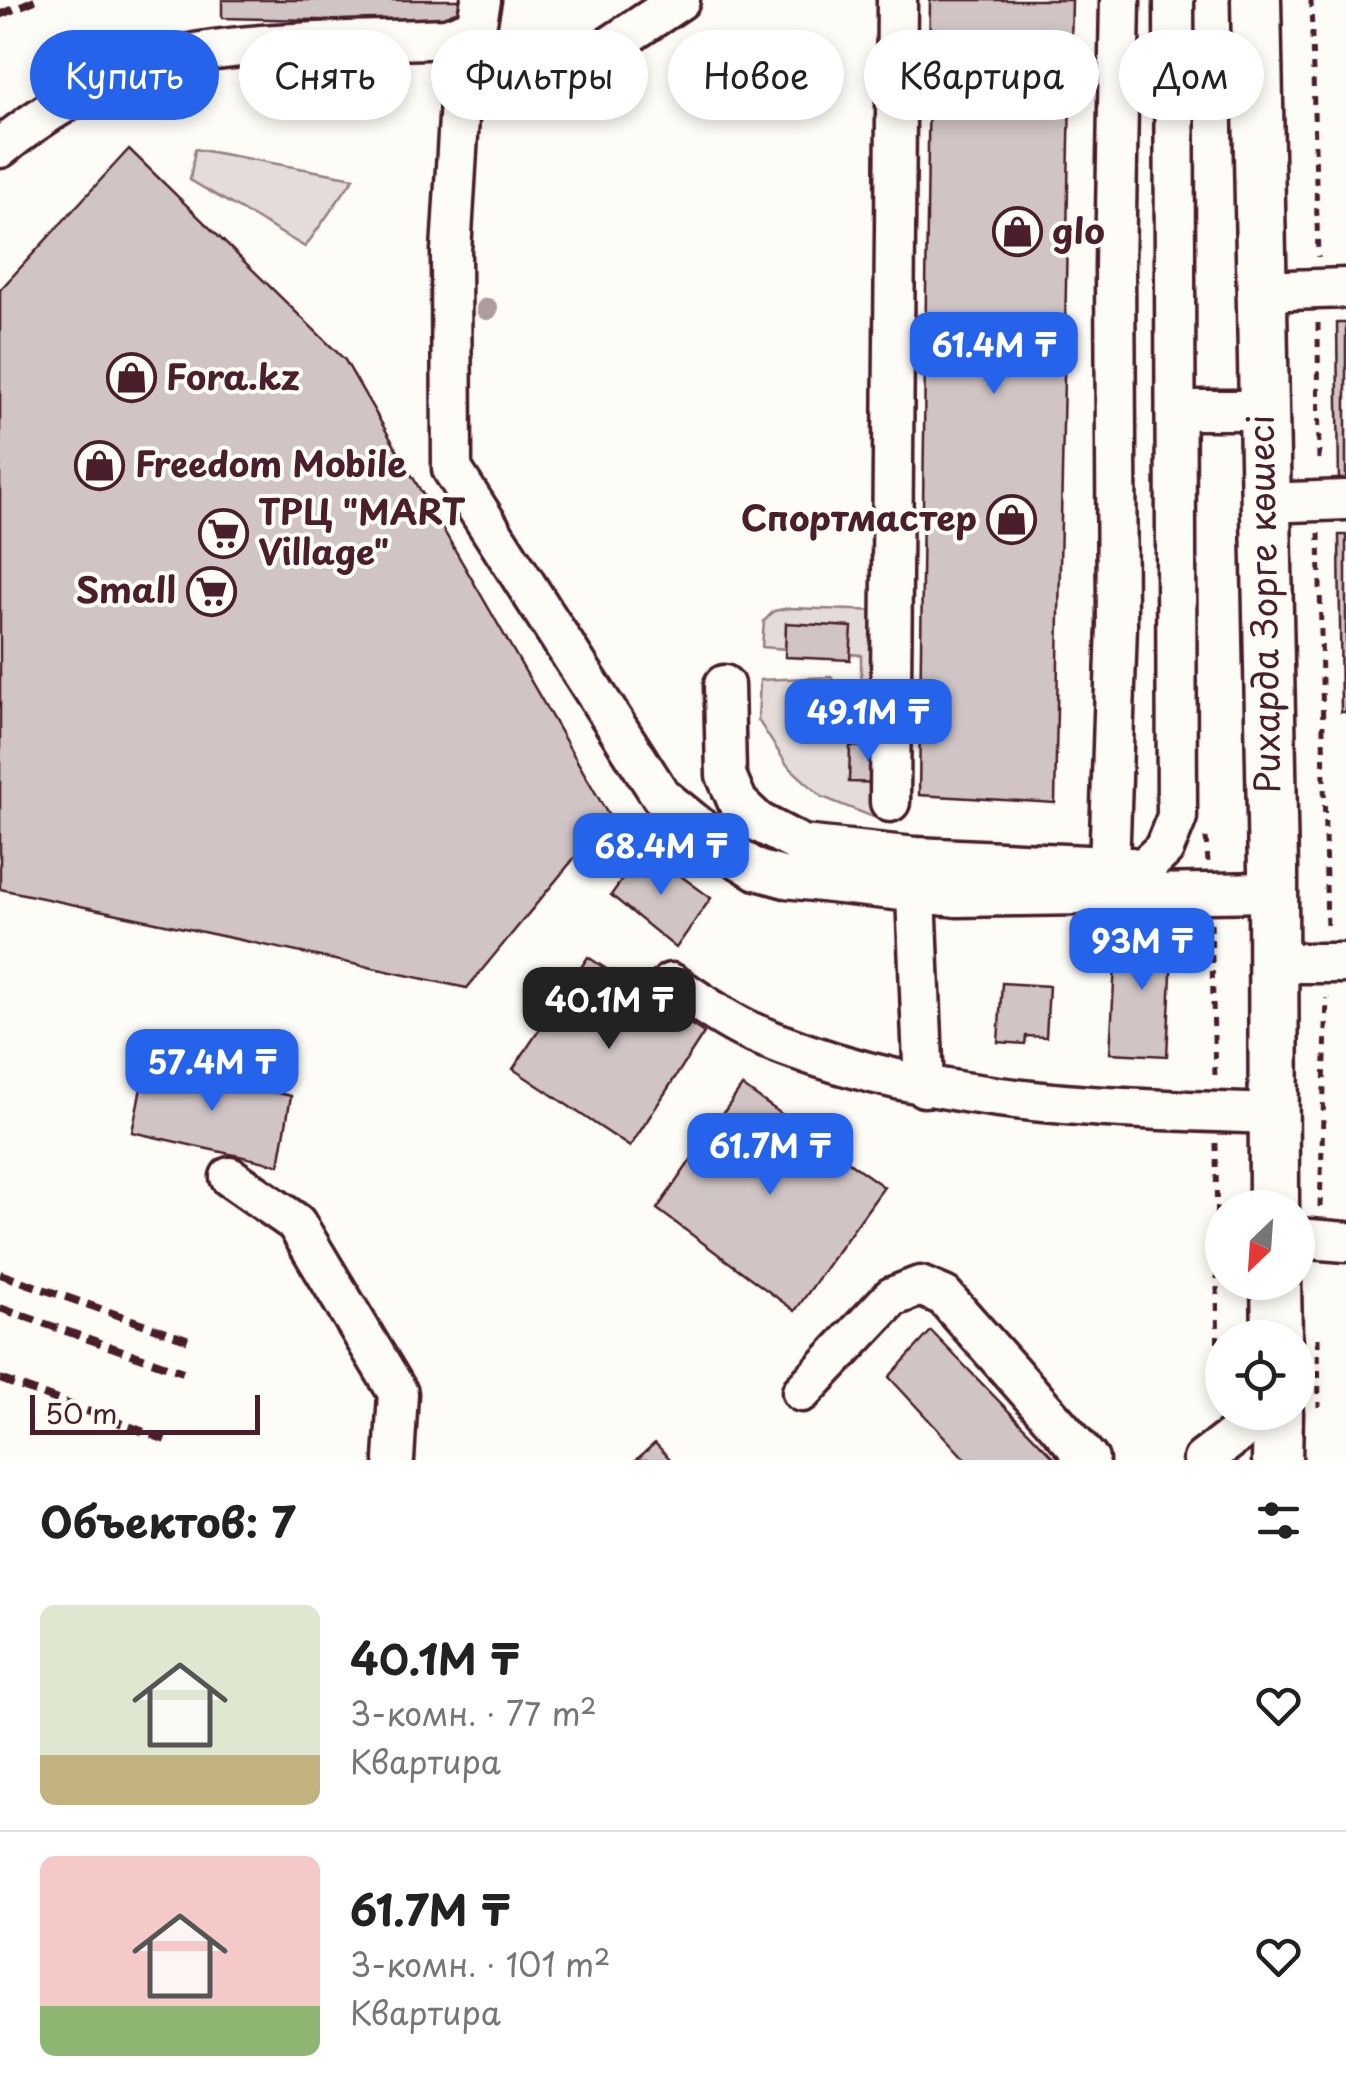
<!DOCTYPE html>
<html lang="ru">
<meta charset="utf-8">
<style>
:root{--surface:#fff;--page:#f6f6f6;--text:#222;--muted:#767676;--line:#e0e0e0;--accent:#2563eb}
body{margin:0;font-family:"Playpen Sans",sans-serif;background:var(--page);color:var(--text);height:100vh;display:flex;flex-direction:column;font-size:38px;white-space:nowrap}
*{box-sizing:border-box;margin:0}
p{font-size:32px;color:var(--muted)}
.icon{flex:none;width:55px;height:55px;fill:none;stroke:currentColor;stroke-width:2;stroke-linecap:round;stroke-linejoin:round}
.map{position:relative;height:1460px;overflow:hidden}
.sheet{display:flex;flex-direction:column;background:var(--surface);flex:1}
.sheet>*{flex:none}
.top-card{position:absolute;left:30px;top:30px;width:1288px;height:90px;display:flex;gap:20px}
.needle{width:65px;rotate:205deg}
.buttons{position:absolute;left:1205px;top:1190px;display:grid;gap:20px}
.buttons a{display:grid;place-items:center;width:110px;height:110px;border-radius:50%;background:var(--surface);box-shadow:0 5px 15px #0003;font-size:50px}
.scale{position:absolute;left:30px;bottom:25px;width:230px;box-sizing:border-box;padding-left:10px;border:5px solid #4a1f2b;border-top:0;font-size:28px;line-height:35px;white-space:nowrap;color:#4a1f2b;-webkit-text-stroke:8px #fdfcf7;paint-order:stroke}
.price{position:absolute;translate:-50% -85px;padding:0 22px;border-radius:20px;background:var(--accent);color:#fff;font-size:32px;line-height:65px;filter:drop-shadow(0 2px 5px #0008)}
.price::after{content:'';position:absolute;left:50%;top:60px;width:30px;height:22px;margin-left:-15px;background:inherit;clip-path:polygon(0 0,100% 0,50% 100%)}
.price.current{background:#222;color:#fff}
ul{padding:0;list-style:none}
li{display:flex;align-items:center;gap:30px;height:250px;padding:0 40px}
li+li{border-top:2px solid var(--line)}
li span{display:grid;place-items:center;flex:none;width:280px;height:200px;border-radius:15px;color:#555}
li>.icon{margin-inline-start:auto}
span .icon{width:120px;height:120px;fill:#fffc;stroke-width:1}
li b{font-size:42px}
h2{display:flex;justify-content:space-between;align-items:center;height:120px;padding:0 40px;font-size:42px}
.chip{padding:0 35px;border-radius:45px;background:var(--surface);box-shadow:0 5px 15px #0003;font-size:35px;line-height:90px}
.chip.current{background:var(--accent);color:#fff}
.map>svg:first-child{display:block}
</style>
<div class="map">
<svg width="1346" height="1460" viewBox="0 0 1346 1460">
<rect width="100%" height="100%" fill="#fdfcf7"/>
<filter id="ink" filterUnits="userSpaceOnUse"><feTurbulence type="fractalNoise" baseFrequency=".01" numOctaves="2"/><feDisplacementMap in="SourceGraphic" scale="20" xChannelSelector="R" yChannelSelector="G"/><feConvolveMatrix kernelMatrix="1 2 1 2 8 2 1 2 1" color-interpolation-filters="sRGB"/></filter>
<g filter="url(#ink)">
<path fill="#e3dcda" stroke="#967e82" stroke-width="2.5" d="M195,149L354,178L305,247L190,180Z
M789,608L885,611L881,820L822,797L787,765L758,720L760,680L832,677L837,718L861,720V655L762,647L764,621L774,611Z"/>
<path fill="#d0c5c4" stroke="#4a1f2b" stroke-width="2.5" d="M222,0H466V23L222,18Z
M930,0H1072L1055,803L919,795Z
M129,149L345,360L609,816L467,988L0,889V290Z
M1337,323H1346V484L1339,485Z
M1339,535H1346V712H1341Z
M786,623L852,627L850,660L785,657Z
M850,746L886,747L885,783L849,782Z
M644,849L711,898L676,948L611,895Z
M1117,930L1173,933L1167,1056L1110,1053Z
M588,957L704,1033L630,1147L513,1069Z
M1002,983L1049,986L1046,1037L1026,1036L1025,1044L998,1042Z
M146,1063L291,1096L279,1165L132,1132Z
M742,1086L884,1187L795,1311L657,1209Z
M931,1331L1056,1460H966L889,1377Z
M655,1443L671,1460H636Z"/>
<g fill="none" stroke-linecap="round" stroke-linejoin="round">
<defs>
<path id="minor" d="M680,0L606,49L460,101L451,251L452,469L661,796L736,857L757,870L786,878L957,897L1271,892
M0,148C39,116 85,88 133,69C218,37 355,43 447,38L476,27L481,0
M1260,291L1346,288
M1178,410H1261
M1263,503L1346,500
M724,685L726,775L738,803L758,822L802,845L915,857L1131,867
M890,802L897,0
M1145,867L1164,849L1177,817L1174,0
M1109,868L1117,625L1115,266L1120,0
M915,870L924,1087
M1272,963H1346
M671,983C696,999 722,1019 749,1031C917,1105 1093,1108 1273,1114
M230,1177L296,1223L398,1393L394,1460
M1298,1238L1346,1242
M802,1392L892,1297L920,1286L944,1296L1089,1460
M1203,1460L1266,1412"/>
<path id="major" d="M1256,0L1273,869L1274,1208
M1276,1282L1277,1338
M1277,1460L1278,1412"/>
</defs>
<use href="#minor" stroke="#4a1f2b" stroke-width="45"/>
<use href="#major" stroke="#4a1f2b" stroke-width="55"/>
<path stroke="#4a1f2b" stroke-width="5" stroke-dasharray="8 8" stroke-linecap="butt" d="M1311,0L1318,257
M1318,323L1319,467
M1319,533L1327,932
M1206,838L1208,862
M1211,923L1215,1077
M1216,1143L1218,1407
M1320,1207L1327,998
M1318,1338L1319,1407"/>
<use href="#minor" stroke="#fdfcf7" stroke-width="38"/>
<use href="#major" stroke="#fdfcf7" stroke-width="48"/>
<path stroke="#4a1f2b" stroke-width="8" stroke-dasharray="15 8" stroke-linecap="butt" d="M0,15L35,0
M0,1274L192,1341
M0,1308L183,1372
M0,1379L166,1440"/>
</g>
<circle fill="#af9c9f" cx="487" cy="309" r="11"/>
</g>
<defs>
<symbol id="shop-ring" viewBox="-11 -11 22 22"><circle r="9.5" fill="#fdfcf7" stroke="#4a1f2b" stroke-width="1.5"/><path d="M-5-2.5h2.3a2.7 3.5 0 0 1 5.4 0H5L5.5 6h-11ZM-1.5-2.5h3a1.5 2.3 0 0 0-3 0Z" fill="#4a1f2b"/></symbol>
<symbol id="supermarket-ring" viewBox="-11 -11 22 22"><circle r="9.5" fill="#fdfcf7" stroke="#4a1f2b" stroke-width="1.5"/><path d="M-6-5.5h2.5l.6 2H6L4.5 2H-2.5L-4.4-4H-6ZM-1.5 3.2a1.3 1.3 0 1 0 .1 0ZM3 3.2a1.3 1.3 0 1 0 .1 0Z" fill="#4a1f2b"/></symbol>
</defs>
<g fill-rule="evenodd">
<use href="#shop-ring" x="990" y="204" width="55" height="55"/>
<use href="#shop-ring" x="104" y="350" width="55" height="55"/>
<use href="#shop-ring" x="72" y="438" width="55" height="55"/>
<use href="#shop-ring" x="984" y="492" width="55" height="55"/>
<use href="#supermarket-ring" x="196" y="506" width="55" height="55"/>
<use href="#supermarket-ring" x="184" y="564" width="55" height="55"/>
</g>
<g text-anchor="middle" stroke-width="8" stroke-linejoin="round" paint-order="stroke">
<g font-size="35" font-weight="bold" fill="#4a1f2b" stroke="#fdfcf7" text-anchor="start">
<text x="1052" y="244">glo</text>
<text x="166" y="390">Fora.kz</text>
<text x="135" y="477">Freedom Mobile</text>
<text x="258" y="525">ТРЦ "MART<tspan x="258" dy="40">Village"</tspan></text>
<text x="977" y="531" text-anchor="end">Спортмастер</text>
<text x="176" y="603" text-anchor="end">Small</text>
</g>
<g font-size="35" fill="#4a1f2b" stroke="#fdfcf7">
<text transform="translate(1265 604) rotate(-91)" y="12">Рихарда Зорге көшесі</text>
</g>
</g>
</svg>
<div class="buttons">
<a><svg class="needle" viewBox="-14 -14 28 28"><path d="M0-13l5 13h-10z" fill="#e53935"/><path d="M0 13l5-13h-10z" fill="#767676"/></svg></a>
<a><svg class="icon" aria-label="locate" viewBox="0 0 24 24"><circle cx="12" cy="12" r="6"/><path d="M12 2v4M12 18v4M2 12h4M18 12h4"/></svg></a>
</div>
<div class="scale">50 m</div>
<b class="price" style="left:994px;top:397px">61.4M ₸</b>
<b class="price" style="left:868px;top:764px">49.1M ₸</b>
<b class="price" style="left:661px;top:898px">68.4M ₸</b>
<b class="price" style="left:1142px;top:993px">93M ₸</b>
<b class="price current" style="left:609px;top:1052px">40.1M ₸</b>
<b class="price" style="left:212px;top:1114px">57.4M ₸</b>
<b class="price" style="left:770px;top:1198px">61.7M ₸</b>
<div class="top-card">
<a class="chip current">Купить</a>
<a class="chip">Снять</a>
<a class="chip">Фильтры</a>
<a class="chip">Новое</a>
<a class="chip">Квартира</a>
<a class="chip">Дом</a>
</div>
</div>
<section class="sheet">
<h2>Объектов: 7<svg class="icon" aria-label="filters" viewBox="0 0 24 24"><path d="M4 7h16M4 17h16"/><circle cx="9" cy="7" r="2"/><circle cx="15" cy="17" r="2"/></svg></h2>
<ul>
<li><span style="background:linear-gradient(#dfe7d0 75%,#c2b280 0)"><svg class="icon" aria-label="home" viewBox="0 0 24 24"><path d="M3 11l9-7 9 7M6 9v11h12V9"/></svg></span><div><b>40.1M ₸</b><p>3-комн. · 77 m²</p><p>Квартира</p></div><svg class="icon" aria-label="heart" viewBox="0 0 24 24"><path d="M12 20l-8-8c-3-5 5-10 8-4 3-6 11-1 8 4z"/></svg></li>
<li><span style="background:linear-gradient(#f6c9c9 75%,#8fb573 0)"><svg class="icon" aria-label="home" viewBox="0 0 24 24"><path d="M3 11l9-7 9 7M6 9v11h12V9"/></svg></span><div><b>61.7M ₸</b><p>3-комн. · 101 m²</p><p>Квартира</p></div><svg class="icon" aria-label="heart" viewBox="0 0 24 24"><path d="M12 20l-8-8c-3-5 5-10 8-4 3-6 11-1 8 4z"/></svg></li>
</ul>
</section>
